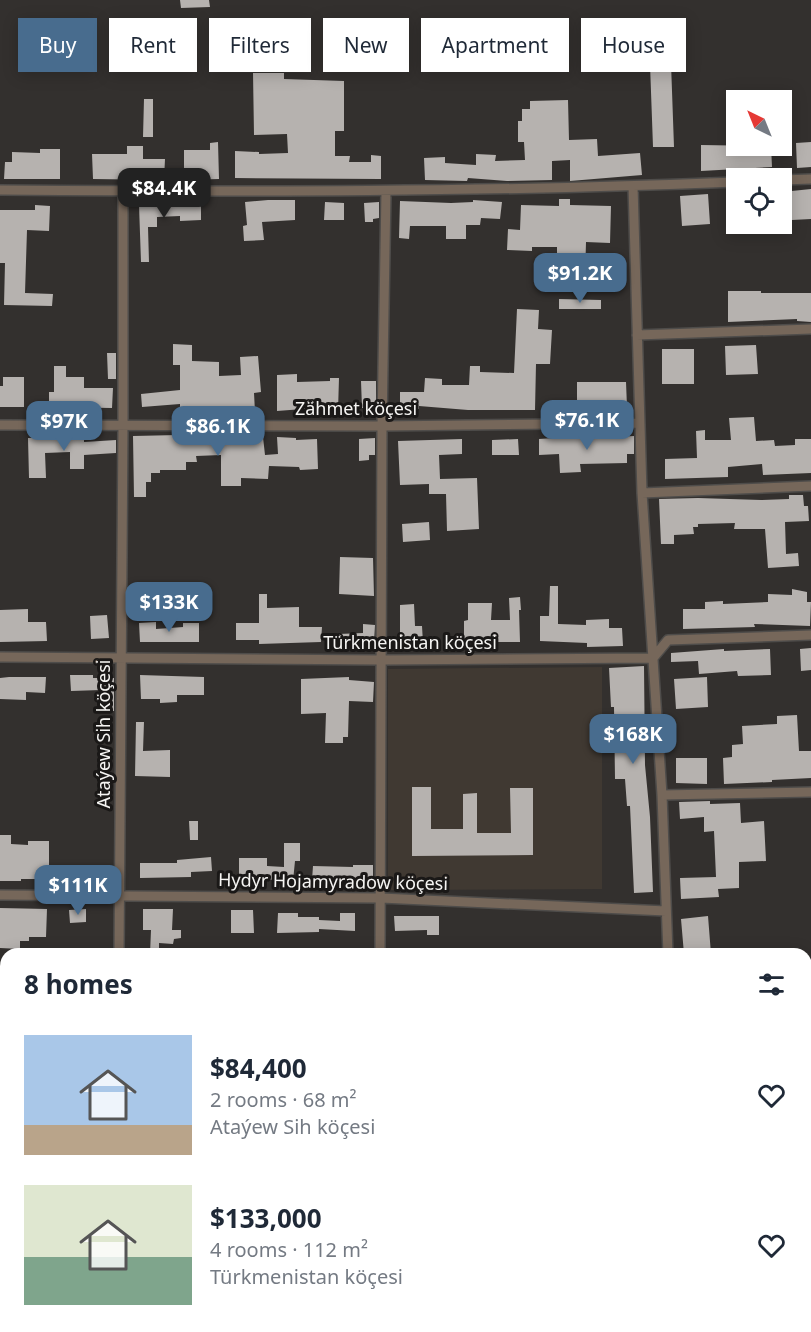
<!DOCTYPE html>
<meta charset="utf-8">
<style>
:root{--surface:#fff;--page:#f2f2f3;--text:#1f2937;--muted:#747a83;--accent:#486c8e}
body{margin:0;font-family:"Noto Sans",sans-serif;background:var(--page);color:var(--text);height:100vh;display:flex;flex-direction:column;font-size:22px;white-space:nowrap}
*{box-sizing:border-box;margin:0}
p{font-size:20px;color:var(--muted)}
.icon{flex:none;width:33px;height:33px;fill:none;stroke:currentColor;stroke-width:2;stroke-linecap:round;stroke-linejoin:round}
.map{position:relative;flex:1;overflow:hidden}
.panel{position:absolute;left:0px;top:948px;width:812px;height:384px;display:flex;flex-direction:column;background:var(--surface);border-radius:18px 18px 0 0;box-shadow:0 3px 15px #0003}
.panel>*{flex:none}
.top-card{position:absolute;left:18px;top:18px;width:776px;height:54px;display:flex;gap:12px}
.needle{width:39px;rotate:317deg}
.buttons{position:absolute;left:726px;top:90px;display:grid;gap:12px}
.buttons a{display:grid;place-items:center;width:66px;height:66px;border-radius:0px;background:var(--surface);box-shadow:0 3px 15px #0003;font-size:30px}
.price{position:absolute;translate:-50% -51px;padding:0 14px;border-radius:12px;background:var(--accent);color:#fff;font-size:20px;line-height:39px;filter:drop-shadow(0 2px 3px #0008)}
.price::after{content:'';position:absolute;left:50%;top:36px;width:18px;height:14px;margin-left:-9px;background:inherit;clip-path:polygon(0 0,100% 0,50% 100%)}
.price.active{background:#222;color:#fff}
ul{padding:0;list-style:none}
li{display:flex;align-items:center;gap:18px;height:150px;padding:0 24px}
li span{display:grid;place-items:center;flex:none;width:168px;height:120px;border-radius:0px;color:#555}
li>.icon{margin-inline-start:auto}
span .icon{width:72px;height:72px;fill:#fffc;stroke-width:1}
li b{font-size:26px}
h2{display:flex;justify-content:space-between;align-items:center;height:72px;padding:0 24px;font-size:26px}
.tag{padding:0 21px;border-radius:0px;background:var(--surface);box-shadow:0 3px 15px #0003;font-size:21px;line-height:54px}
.tag.active{background:var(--accent);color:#fff}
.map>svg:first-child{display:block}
</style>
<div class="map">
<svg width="811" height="1332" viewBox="0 0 811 1332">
<rect width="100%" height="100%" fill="#33302e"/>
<path fill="#403932" d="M602,667V889L388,890V669Z"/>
<path fill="#b6b2af" d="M180,0H209L210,7L181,8Z
M671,63L674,147H653L650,64Z
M253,73H284V79L344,81V131H335V156H350L349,162H371V155L381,156V179L235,178V151L259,152V154L288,153L287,134L254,135Z
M144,99H153V137H143Z
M568,100L569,140L597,139L598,156L640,153L642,175L570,181V160L552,161V180L507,181L468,178L467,181L425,180L424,158L445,157V163L476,165V154L496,155L495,161L525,160L524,142H518V121H522V109H530V101Z
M218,142L219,179L184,180V150H210V143Z
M811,142V167L797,168L796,143Z
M701,145L771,146L772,167L701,171Z
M127,146H143V159H165L164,180L93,179L92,154H127Z
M40,149H60V179H4L5,162H12V152L40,153Z
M811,189V219L792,220V212L782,213V192Z
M708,194L710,224L682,226L680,196Z
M559,199H570V205L611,206L610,243L586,242L585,279H557V247H532V251L507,250L508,229L520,230L521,205L559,206Z
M268,200H295V220L262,222L264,240L244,241L243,226L247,225L245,202Z
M473,200L502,202L500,219L481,218L480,225H466V239H446V226H410L409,239L399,238L400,201L451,203L473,202Z
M180,201H201V220L180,221V216L157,217V227H148L149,262H141L139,205L169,204L180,203Z
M325,202L344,203V220H324Z
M379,202V218L373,219V222H365L364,203Z
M35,205L50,206L49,231L27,230L25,293L53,294L52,306L4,305L5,263H0V210H35Z
M728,291H761V293H811V322L797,321V319L728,322Z
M559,299L601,300V309H559Z
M517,309L539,310L538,329L552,330L550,364H536L535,410H468L419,406V409H400V392H424L425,378L442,379V385H469L470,366H480V372L514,373Z
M173,344L192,345V361L219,362V376L241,375L240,357L258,356L261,392L254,393L255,412L225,414V411H180V404L142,407L141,394L180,390V365H173Z
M756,345L758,374L726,375L725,346Z
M662,349H694V384H662Z
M107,353H116V379H108Z
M54,366H66V377H84V388H113L112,408L49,407V392H54Z
M297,374V382L330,381V378H339L338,411H329V407L277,411V375Z
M3,377H24V407H0V386H3Z
M361,381H376V408H362Z
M577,382H626L627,407L577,408Z
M754,417L756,441L774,440L775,446L795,445V439H811V473L763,475L762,464L728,467V477L665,479V459L697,458L696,431L705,430V440H731L729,418Z
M178,435V439H196V440L263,437L265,455L278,454L277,437L296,438V440L317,439L318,469L300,470L299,467L269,466L268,479L241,478V486H221V455L196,456L197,462H186V470H160V473H151V482H146V497H134L133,436Z
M597,435V438L634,436V454H627V463L580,464L581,472L560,473L559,454L539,455V439Z
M66,437L84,438V442L116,440V453L84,455V469H70V452L45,453L46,478H29L28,438Z
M375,438V455H369V460L359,461V439Z
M462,439V454L439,455L440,479L477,478L479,529L447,531L446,494H429V484L400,485L398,441Z
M518,439L519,455H492V440Z
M789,495H803L804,506H808L809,521L785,522L786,554L798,553L799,566L768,568L765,529H734L735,523L698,524V527H693L694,534L674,535V544H661L659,499L698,498L761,500L789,499Z
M429,522L430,540L403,542L402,524Z
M340,557L373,558L374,596L339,594Z
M550,586H558V624L586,625V620L609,619V628H622L623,646L587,647V643L540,641V616H549Z
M792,589L807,592V602H811L810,626L754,624L755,627L683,629V609H705V602L723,601V604L768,602V594L792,595Z
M259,594H267V608L299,607V627H322L321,642L259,644V640H236V623H259Z
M520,597L521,610H519L520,642H464V621L468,620V603H492L491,620H510L509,598Z
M414,604L415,626H422L423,643H400V605Z
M28,609V622H46L47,641L0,642V610Z
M107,615L109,638L91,639L90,616Z
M156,622V629L183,627V623H199V642H140L139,623Z
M363,624L375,625L374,642L339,643V634L363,633Z
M811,648V670L801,671L800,649Z
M724,649V651L770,649L771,675L738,676L737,671L699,674L698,661L671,662V653Z
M644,666L645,765L650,817L653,892L634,893L630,806H627L625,779H615L614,707H611L609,668Z
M70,675H93V678H114V711H102L101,690L71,691Z
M140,675L204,677V695H177V702L160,703V699H141Z
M9,677H46L45,693L26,692V700L0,699V678Z
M349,677V680L374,682L373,702L349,701L348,737H343V743H325L326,713L301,714V679Z
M707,677L708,707L676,709L674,679Z
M797,715L799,751H811V778L772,780V782L724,784L723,758L732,757V745L743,744L742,726L777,724V716Z
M136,722H144L143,751L170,750V777L135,776Z
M676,758H707V784L676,783Z
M412,787H431V829H463V794L477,793V833H511L510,788H533V855L412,856Z
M710,801V804L740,803L741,823L764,821L766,861L739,862V888L718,889L719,897L681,899L680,878L716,877L714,831L704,832V817L680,819L679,802Z
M189,821H198V840H190Z
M0,835H11V844L28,845V841H49V879H21V881H0Z
M284,843H300V861H295L293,881L258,879L239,880V858H267V866L284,867Z
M211,857L212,871L191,872V877L140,878V863H177V860Z
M353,865H373V882L312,880L313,866L353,867Z
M0,908L47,909L46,937H29V941H20V949L0,948Z
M86,909V922L70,923L69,910Z
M143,909H173L172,930H181V938L174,939L173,944L159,943V954H150L151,930H143Z
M231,910H253L254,933H231Z
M278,913H298V917H319V920L340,921V913H355V931L319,929V932L277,933Z
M394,916H439V935H427V930L395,931Z
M708,916L711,954H684L681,919Z"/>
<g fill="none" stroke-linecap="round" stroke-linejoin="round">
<defs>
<path id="street" d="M782,180L811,179
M633,186L642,493L662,795L668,954
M0,190C245,192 491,192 736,182
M637,335L811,329
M0,425L382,426L640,423
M642,493L811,486
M0,657L382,660L653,658L668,640L811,635
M662,795L811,792
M0,895L381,898L666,911
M119,954L123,425V191
M380,954L382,426L386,191
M0,1135H6
M806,1150H811"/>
</defs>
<use href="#street" stroke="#4e4c4a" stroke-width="12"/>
<use href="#street" stroke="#76675a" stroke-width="9"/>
</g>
<g text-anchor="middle" stroke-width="6" stroke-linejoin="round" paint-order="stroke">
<g font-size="18" fill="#f6f5f3" stroke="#1a1817">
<text x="356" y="415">Zähmet köçesi</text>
<text x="410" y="649">Türkmenistan köçesi</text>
<text transform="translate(104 734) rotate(-90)" y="6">Ataýew Sih köçesi</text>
<text transform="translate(333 882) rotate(1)" y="6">Hydyr Hojamyradow köçesi</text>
</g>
</g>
</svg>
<div class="buttons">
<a><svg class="needle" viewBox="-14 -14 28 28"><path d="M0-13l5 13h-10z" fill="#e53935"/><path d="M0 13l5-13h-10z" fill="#747a83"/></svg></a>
<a><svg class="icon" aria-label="locate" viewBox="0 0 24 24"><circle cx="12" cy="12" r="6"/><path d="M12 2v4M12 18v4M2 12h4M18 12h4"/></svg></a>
</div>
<b class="price active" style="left:164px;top:219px">$84.4K</b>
<b class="price" style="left:580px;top:304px">$91.2K</b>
<b class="price" style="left:587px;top:451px">$76.1K</b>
<b class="price" style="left:64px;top:452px">$97K</b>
<b class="price" style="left:218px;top:457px">$86.1K</b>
<b class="price" style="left:169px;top:633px">$133K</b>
<b class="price" style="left:633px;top:765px">$168K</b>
<b class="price" style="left:78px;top:916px">$111K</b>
<div class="top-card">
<a class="tag active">Buy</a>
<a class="tag">Rent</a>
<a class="tag">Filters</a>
<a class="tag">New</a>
<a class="tag">Apartment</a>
<a class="tag">House</a>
</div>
<section class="panel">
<h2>8 homes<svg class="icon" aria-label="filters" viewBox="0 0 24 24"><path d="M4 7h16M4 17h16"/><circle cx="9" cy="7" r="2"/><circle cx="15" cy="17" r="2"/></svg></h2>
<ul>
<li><span style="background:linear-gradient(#a9c7e8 75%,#b9a48a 0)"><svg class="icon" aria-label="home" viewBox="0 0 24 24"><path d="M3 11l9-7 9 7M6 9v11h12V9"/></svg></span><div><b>$84,400</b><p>2 rooms · 68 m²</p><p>Ataýew Sih köçesi</p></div><svg class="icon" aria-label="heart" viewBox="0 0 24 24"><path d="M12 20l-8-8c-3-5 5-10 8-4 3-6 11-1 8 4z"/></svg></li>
<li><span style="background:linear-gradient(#dfe7d0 60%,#7fa58c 0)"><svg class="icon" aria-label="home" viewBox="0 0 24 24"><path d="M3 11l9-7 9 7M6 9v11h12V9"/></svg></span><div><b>$133,000</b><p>4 rooms · 112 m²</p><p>Türkmenistan köçesi</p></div><svg class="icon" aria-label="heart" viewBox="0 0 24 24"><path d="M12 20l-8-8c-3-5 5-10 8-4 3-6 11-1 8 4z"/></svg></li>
</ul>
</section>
</div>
